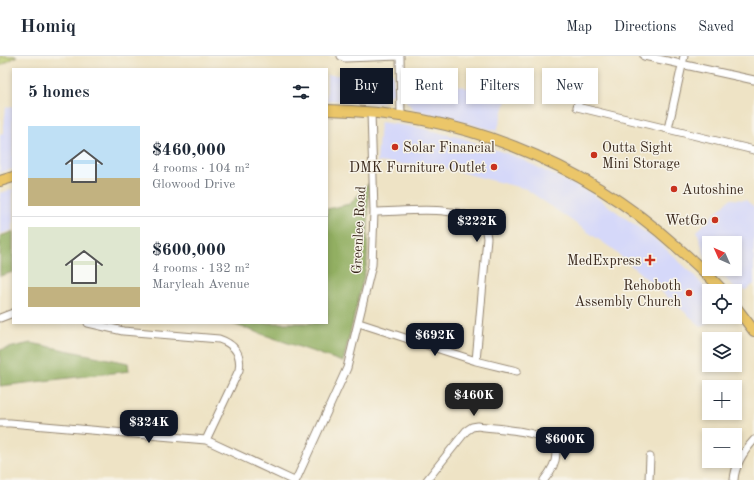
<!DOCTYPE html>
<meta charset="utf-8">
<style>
:root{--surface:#fff;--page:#f6f6f7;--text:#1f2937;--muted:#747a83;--line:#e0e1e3;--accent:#111827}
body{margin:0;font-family:"Old Standard TT",serif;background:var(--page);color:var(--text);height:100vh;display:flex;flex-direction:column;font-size:15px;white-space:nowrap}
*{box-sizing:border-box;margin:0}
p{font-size:13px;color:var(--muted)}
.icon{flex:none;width:22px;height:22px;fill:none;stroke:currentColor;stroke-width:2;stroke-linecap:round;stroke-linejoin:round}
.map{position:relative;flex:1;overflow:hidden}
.drawer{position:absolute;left:12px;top:12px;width:316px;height:256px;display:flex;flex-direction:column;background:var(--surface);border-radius:0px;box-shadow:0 2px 6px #0003}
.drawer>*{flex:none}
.hud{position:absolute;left:340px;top:12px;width:354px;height:36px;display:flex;gap:8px}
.needle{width:26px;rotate:315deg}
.buttons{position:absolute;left:702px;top:180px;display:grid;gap:8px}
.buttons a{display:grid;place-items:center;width:40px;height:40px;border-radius:0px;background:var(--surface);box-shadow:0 2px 6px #0003;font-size:20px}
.price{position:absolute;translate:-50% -34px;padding:0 9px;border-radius:8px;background:var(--accent);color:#fff;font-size:13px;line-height:26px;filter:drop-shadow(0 1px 2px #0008)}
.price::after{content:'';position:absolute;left:50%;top:24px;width:12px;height:9px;margin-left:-6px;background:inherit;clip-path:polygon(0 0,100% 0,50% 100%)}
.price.active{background:#222;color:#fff}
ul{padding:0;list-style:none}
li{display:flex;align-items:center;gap:12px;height:100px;padding:0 16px}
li+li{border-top:1px solid var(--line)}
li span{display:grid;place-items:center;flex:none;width:112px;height:80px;border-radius:0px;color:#555}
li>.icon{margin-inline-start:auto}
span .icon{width:48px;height:48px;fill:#fffc;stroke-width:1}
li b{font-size:17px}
h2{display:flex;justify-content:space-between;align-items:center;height:48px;padding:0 16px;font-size:17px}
.tag{padding:0 14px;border-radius:0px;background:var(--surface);box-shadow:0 2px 6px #0003;font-size:14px;line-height:36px}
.tag.active{background:var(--accent);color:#fff}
header{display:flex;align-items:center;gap:24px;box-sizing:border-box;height:56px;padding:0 20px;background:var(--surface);border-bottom:1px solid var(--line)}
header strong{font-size:19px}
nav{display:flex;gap:22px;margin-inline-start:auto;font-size:14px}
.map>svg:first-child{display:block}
</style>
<header>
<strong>Homiq</strong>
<nav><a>Map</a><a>Directions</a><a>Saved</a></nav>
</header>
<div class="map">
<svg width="754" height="424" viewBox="0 0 754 424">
<rect width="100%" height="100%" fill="#f7f3e8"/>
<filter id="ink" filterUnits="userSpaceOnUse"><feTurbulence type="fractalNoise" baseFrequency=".025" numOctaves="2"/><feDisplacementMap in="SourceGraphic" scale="8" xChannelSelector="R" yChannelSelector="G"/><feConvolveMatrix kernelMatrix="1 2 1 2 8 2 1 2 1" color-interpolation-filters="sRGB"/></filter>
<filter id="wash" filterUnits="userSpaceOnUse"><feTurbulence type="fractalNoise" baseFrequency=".012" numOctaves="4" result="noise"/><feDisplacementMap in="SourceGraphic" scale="16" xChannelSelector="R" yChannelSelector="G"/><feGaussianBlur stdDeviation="0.9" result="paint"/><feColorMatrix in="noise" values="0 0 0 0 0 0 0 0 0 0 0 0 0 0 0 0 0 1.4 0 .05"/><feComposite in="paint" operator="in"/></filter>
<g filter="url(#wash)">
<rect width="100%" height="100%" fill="#eee3c5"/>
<path fill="#d5d8f9" d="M393,17L394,36L380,47L327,44V19L367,20Z
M404,21L454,28L506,45L497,75L413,53L406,45Z
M13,50V113L0,116V78L3,77L6,51Z
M380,66L416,71L462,82L517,101L592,138L657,185L693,218L709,236V261H716L702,271L611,192L526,133L428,108L408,109L377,106Z
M13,133V174L0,178V137Z
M730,143L746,144L754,151V228L746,234H736L717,213H735V187H709V205L705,200L697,175Z"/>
<path fill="#b8cb6f" stroke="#7a7a46" d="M0,0H17L0,10Z"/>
<path fill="#92af62" stroke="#666c40" d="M369,127L367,207L343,306L230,267H327V153L350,148Z
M13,176V216L0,220V180Z
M31,287L128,307L129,315L0,330V294Z"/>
</g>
<g filter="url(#ink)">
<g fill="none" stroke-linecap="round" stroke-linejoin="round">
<defs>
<path id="minor" d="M341,0L345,2L400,0
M400,0L401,60
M644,0L754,24
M582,32L577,51L754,94
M668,73L684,0
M374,156C405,156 463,147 485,170L487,182L476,305
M0,262L13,257
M88,267L123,275L219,283C234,288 242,298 239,314L206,384
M359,267L476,305L517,315
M0,367H10L206,384L292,424
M296,424L347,312L372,209L374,156L371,56
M427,424L466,375L472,371L478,370C509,375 585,373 544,424
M649,424L650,401
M734,424C735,409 744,395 754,384"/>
<path id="highway" d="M327,54C456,56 581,104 677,191C693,205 709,219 723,235
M0,125L13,121
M735,250L754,275"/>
</defs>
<use href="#minor" stroke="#948672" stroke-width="9"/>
<use href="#highway" stroke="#948672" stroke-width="12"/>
<use href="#minor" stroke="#fff" stroke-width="7"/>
<use href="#highway" stroke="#ebc669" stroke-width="10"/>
</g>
</g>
<g fill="#c8321e" stroke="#f7f3e8" stroke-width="1.5">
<circle cx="395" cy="91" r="4"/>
<circle cx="594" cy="99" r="4"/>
<circle cx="494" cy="111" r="4"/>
<circle cx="674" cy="133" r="4"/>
<circle cx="715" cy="164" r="4"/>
<path d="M648 198h4v4h4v4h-4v4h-4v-4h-4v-4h4z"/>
<circle cx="689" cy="237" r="4"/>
</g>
<g text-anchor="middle" stroke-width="3" stroke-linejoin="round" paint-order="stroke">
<g font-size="14" fill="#3b2a1e" stroke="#f7f3e8" text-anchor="end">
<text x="403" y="96" text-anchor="start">Solar Financial</text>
<text x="602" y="96" text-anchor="start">Outta Sight<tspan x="602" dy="16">Mini Storage</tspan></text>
<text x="486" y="116">DMK Furniture Outlet</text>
<text x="682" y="138" text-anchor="start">Autoshine</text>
<text x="707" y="169">WetGo</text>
<text x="641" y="209">MedExpress</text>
<text x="681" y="234">Rehoboth<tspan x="681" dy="16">Assembly Church</tspan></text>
</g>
<g font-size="14" fill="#3b2a1e" stroke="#f7f3e8">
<text transform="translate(358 174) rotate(-87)" y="5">Greenlee Road</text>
</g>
</g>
</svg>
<div class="buttons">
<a><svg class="needle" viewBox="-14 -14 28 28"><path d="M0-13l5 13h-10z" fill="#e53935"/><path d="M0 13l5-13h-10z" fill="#747a83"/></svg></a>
<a><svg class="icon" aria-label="locate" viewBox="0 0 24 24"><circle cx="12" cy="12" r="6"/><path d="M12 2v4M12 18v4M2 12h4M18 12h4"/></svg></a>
<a><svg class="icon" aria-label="layers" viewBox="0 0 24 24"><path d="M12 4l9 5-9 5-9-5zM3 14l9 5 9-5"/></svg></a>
<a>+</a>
<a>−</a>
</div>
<b class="price" style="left:477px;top:187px">$222K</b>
<b class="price" style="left:435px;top:301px">$692K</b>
<b class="price active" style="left:474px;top:361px">$460K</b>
<b class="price" style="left:149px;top:388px">$324K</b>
<b class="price" style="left:565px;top:405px">$600K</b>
<div class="hud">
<a class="tag active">Buy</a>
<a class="tag">Rent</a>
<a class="tag">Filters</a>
<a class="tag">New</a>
</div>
<section class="drawer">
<h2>5 homes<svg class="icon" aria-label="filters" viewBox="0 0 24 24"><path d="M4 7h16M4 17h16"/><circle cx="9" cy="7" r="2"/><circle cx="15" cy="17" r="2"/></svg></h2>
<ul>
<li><span style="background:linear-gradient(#bfe0f5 65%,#c2b280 0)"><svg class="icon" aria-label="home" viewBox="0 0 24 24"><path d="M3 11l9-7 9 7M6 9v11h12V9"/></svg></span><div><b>$460,000</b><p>4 rooms · 104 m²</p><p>Glowood Drive</p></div></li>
<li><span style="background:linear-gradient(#dfe7d0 75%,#c2b280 0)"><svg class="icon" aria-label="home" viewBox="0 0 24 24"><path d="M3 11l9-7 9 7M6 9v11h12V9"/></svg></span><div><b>$600,000</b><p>4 rooms · 132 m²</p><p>Maryleah Avenue</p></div></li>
</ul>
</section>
</div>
